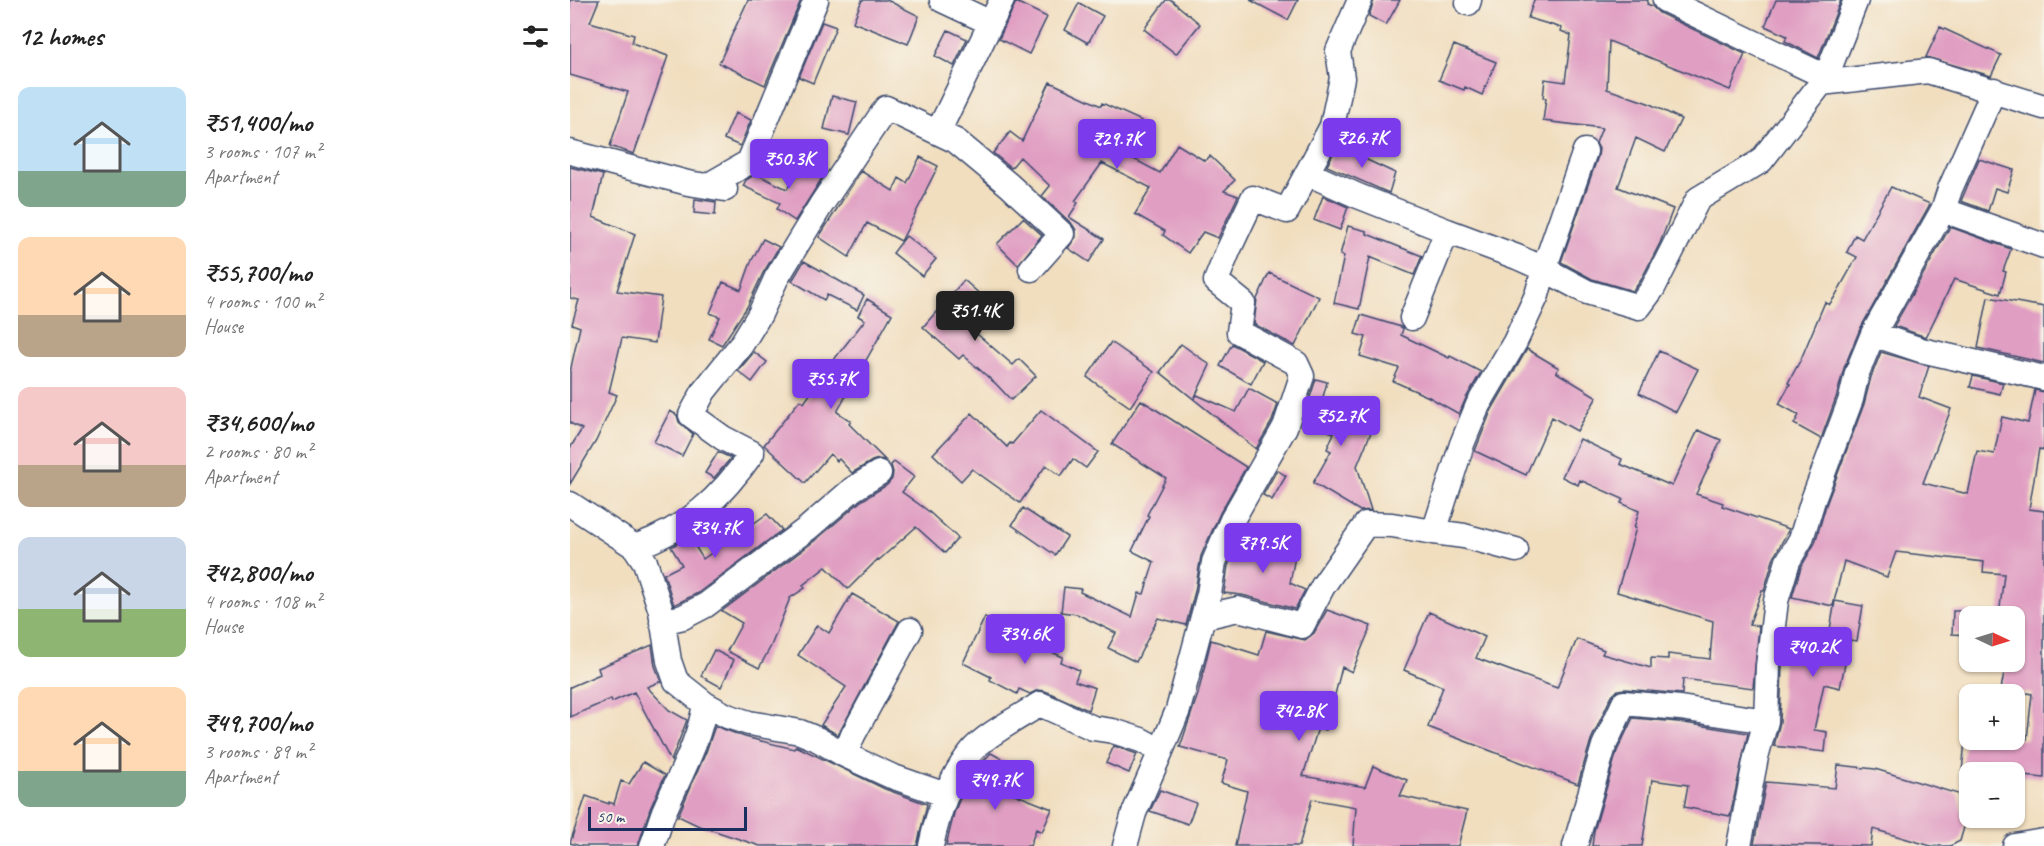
<!DOCTYPE html>
<meta charset="utf-8">
<style>
:root{--surface:#fff;--page:#f2f2f2;--text:#222;--muted:#767676;--accent:#7c3aed}
body{margin:0;font-family:Caveat,sans-serif;background:var(--page);color:var(--text);height:100vh;display:flex;flex-direction:column;font-size:22px;white-space:nowrap}
*{box-sizing:border-box;margin:0}
p{font-size:20px;color:var(--muted)}
.icon{flex:none;width:33px;height:33px;fill:none;stroke:currentColor;stroke-width:2;stroke-linecap:round;stroke-linejoin:round}
.map{position:relative;flex:1;overflow:hidden}
.side{display:flex;flex-direction:column;background:var(--surface);width:570px}
.side>*{flex:none}
.needle{width:39px;rotate:94deg}
.buttons{position:absolute;left:1389px;top:606px;display:grid;gap:12px}
.buttons a{display:grid;place-items:center;width:66px;height:66px;border-radius:12px;background:var(--surface);box-shadow:0 2px 4px #0004;font-size:30px}
.scale{position:absolute;left:18px;bottom:15px;width:159px;box-sizing:border-box;padding-left:6px;border:3px solid #1b2f5e;border-top:0;font-size:16px;line-height:21px;white-space:nowrap;color:#1b2f5e;-webkit-text-stroke:4px #f7f3e8;paint-order:stroke}
.price{position:absolute;translate:-50% -51px;padding:0 14px;border-radius:6px;background:var(--accent);color:#fff;font-size:20px;line-height:39px;filter:drop-shadow(0 2px 3px #0008)}
.price::after{content:'';position:absolute;left:50%;top:36px;width:18px;height:14px;margin-left:-9px;background:inherit;clip-path:polygon(0 0,100% 0,50% 100%)}
.price.active{background:#222;color:#fff}
ul{padding:0;list-style:none}
li{display:flex;align-items:center;gap:18px;height:150px;padding:0 18px}
li span{display:grid;place-items:center;flex:none;width:168px;height:120px;border-radius:12px;color:#555}
li>.icon{margin-inline-start:auto}
span .icon{width:72px;height:72px;fill:#fffc;stroke-width:1}
li b{font-size:26px}
h2{display:flex;justify-content:space-between;align-items:center;height:72px;padding:0 18px;font-size:26px}
main{display:flex;flex:1;min-height:0}
.map>svg:first-child{display:block}
</style>
<main>
<section class="side">
<h2>12 homes<svg class="icon" aria-label="filters" viewBox="0 0 24 24"><path d="M4 7h16M4 17h16"/><circle cx="9" cy="7" r="2"/><circle cx="15" cy="17" r="2"/></svg></h2>
<ul>
<li><span style="background:linear-gradient(#bfe0f5 70%,#7fa58c 0)"><svg class="icon" aria-label="home" viewBox="0 0 24 24"><path d="M3 11l9-7 9 7M6 9v11h12V9"/></svg></span><div><b>₹51,400/mo</b><p>3 rooms · 107 m²</p><p>Apartment</p></div></li>
<li><span style="background:linear-gradient(#ffd9b3 65%,#b9a48a 0)"><svg class="icon" aria-label="home" viewBox="0 0 24 24"><path d="M3 11l9-7 9 7M6 9v11h12V9"/></svg></span><div><b>₹55,700/mo</b><p>4 rooms · 100 m²</p><p>House</p></div></li>
<li><span style="background:linear-gradient(#f6c9c9 65%,#b9a48a 0)"><svg class="icon" aria-label="home" viewBox="0 0 24 24"><path d="M3 11l9-7 9 7M6 9v11h12V9"/></svg></span><div><b>₹34,600/mo</b><p>2 rooms · 80 m²</p><p>Apartment</p></div></li>
<li><span style="background:linear-gradient(#c9d6e8 60%,#8fb573 0)"><svg class="icon" aria-label="home" viewBox="0 0 24 24"><path d="M3 11l9-7 9 7M6 9v11h12V9"/></svg></span><div><b>₹42,800/mo</b><p>4 rooms · 108 m²</p><p>House</p></div></li>
<li><span style="background:linear-gradient(#ffd9b3 70%,#7fa58c 0)"><svg class="icon" aria-label="home" viewBox="0 0 24 24"><path d="M3 11l9-7 9 7M6 9v11h12V9"/></svg></span><div><b>₹49,700/mo</b><p>3 rooms · 89 m²</p><p>Apartment</p></div></li>
</ul>
</section>
<div class="map">
<svg width="1474" height="846" viewBox="0 0 1474 846">
<rect width="100%" height="100%" fill="#f7f3e8"/>
<filter id="ink" filterUnits="userSpaceOnUse"><feTurbulence type="fractalNoise" baseFrequency=".0167" numOctaves="2"/><feDisplacementMap in="SourceGraphic" scale="12" xChannelSelector="R" yChannelSelector="G"/><feConvolveMatrix kernelMatrix="1 2 1 2 8 2 1 2 1" color-interpolation-filters="sRGB"/></filter>
<filter id="wash" filterUnits="userSpaceOnUse"><feTurbulence type="fractalNoise" baseFrequency=".008" numOctaves="4" result="noise"/><feDisplacementMap in="SourceGraphic" scale="24" xChannelSelector="R" yChannelSelector="G"/><feGaussianBlur stdDeviation="1.35" result="paint"/><feColorMatrix in="noise" values="0 0 0 0 0 0 0 0 0 0 0 0 0 0 0 0 0 1.4 0 .05"/><feComposite in="paint" operator="in"/></filter>
<g filter="url(#wash)">
<rect width="100%" height="100%" fill="#f1debf"/>
<g id="blocks">
<path fill="#e09ec2" d="M0,0H29L20,22L64,35L62,43L98,56L64,154L40,146L58,92L0,75Z
M178,0H231L195,85L149,63Z
M292,0H317L349,16L338,44L283,22Z
M596,0H601L630,24L606,54L574,29Z
M680,0H728L718,20Z
M804,0H830L816,25L799,16Z
M964,0H1078L1077,4L1082,6L1089,13L1175,54L1160,90L1039,41L1037,89L1078,103L1111,119L1095,152L1066,138L1048,187L1103,209L1090,243L1071,280L1063,291L1022,279L991,262L1028,156L1029,149L1026,143L1032,128L973,121L976,98H973L975,79L995,82L1001,35L991,31L992,28L958,18Z
M1206,0H1271L1248,58L1215,41L1217,36L1195,26Z
M446,2L477,17L459,54L429,39Z
M509,3L533,16L518,43L495,30Z
M252,22L266,27L243,83L229,77Z
M1370,27L1431,55L1421,76L1356,57Z
M378,30L397,39L384,66L365,56Z
M884,45L926,62L912,95L895,87L894,90L869,80Z
M480,82L531,106L532,103L572,121L556,155L590,173L607,144L635,161L640,156L665,180L654,191L668,196L648,238L633,232L618,253L593,235L595,231L565,214L581,188L532,163L505,201L508,203L499,217L534,239L519,262L498,248L506,237V230L502,224L472,196L480,186L450,157L441,168L423,153L440,132L452,141Z
M262,96L287,102L279,135L254,129Z
M165,113L181,120L170,146L154,139Z
M767,146L825,173L819,193L757,166Z
M350,157L368,166L355,192L356,193L331,241L297,223L279,257L249,237L291,171L323,191L329,178L337,183Z
M1409,159L1444,170L1437,192L1425,188L1418,211L1391,201Z
M237,162L254,175L225,221L207,209L210,203L173,186L176,180L186,174L217,189Z
M0,167L33,175L23,217L65,234L47,291L91,297L85,343L52,338L39,392L47,395L26,441L0,484V448L12,429L0,423V372L10,327L2,324L9,300L0,298Z
M1321,187L1360,204L1290,329L1274,368L1267,395L1251,439L1224,424L1229,415L1209,404L1220,384L1218,383L1231,359L1255,302L1259,305L1264,298L1287,257L1277,252L1285,235L1292,239Z
M753,196L778,207L770,230L744,220Z
M125,199L146,202L145,215L124,213Z
M453,218L472,235L448,265L427,244Z
M778,226L797,231V234L852,256L844,275L800,257L789,309L764,303L774,256L770,255Z
M1380,227L1441,249L1433,271L1436,272L1430,294L1384,279L1356,337L1324,326Z
M336,236L366,259L352,276L323,253Z
M193,239L209,247L193,273L177,307L152,345L139,339L150,317L140,313L153,282L171,290L181,262Z
M234,261L294,295L287,310L257,295L254,300L222,281Z
M699,273L749,297L725,346L684,324L687,299Z
M394,280L413,297L392,321L443,365L449,359L466,376L441,400L427,385L393,355L389,359L353,327Z
M1418,297L1474,307V363L1408,348Z
M297,299L322,314L267,412L281,421L279,424L315,460L308,459L302,461L282,473L269,459L267,461L260,454L235,483L194,445L230,400L234,403L266,357L295,320L288,316Z
M791,315L831,327L833,329L831,335L879,358L880,356L911,372L896,398L889,414L859,397L823,381L829,368L790,356L796,337L785,334Z
M541,342L584,372L560,407L517,377Z
M611,344L640,365L624,399L627,395L666,412L679,388L708,404L702,421L686,449L590,372Z
M662,344L693,361L681,384L650,366Z
M957,349L989,368L986,372L1027,397L1007,431L982,417L956,475L905,451L921,411Z
M1089,351L1128,369L1106,412L1069,393Z
M184,352L197,362L182,382L168,371Z
M1311,352L1359,366L1349,397L1381,409L1353,483L1398,494L1407,451L1424,454L1432,417L1458,423L1465,390L1474,392V450L1469,449L1459,509L1474,511V778L1444,775V772H1392L1395,740L1457,739L1462,694L1431,689L1436,662H1444V616H1429L1434,574L1413,572L1414,562L1326,552L1317,577L1274,561L1263,606L1222,597L1231,567L1245,543L1256,505L1294,404L1301,377Z
M1403,376L1433,383L1430,394L1400,387Z
M746,379L757,382L753,397L806,420L787,466L801,510L790,511L743,483L761,451L757,449L764,433L732,422Z
M571,400L676,467L650,513L631,556L625,591L616,625L588,618L566,662L538,648L546,633L507,614L491,612L494,587L511,589L510,592L562,617L569,593L574,594L584,562L562,551L579,516L577,515L596,478L542,444Z
M471,410L528,452L516,468L503,459L491,476L476,465L450,503L402,469L391,481L363,454L402,413L437,447L440,443L442,444Z
M100,411L107,415L109,422L123,434L112,456L84,442Z
M1128,430L1151,440L1126,494L1153,503L1152,506L1219,529L1204,557L1194,591L1192,590L1179,625L1189,626L1183,688L1113,679L1112,694L1055,689L1048,690L1041,697L1021,740L1008,784L858,727L873,687L834,670L859,612L915,637L906,658L987,688L1007,639L1034,650L1032,654L1081,668V658L1098,659V654L1140,659L1143,621L1047,592L1066,528H1064L1069,511L1051,503L1053,499L1010,480L1008,485L992,477L1010,439L1052,459L1050,464L1102,486Z
M148,452L161,458L144,478L135,473Z
M324,462L344,477L332,492L357,510L388,538L375,553L346,527L309,560L308,559L278,589L256,567L233,585L235,588L220,598L201,646L189,668L157,651L172,623L152,611L247,539L291,501L317,485L322,479L323,472L321,465Z
M707,470L716,476L702,500L693,495Z
M453,508L497,537L485,555L442,525Z
M197,514L212,530L128,593L104,605L94,574L112,565L101,547L119,536L133,559Z
M669,539L726,551L720,583L735,590L725,609L672,595L654,593L658,566Z
M282,594L329,621L268,735L251,725L276,687L228,655L247,625L259,633Z
M1265,601L1293,606L1287,641L1280,640L1270,688L1254,684L1244,730L1257,732L1255,752L1204,746L1210,722L1212,667L1216,632L1258,641Z
M757,610L801,626L782,672L772,667L756,730L748,728L733,776L795,787L803,766L837,780L830,796L897,811L888,846H783L786,807L742,799L729,846H665L677,791L651,783L658,760L610,747L628,694L641,640L689,655L696,631L735,640L744,633Z
M1383,611H1400V635L1382,634Z
M415,617L444,632L451,631L473,642L470,647L493,657L491,662L509,670L505,681L525,688L518,710L475,691L468,690L460,694L449,689L447,694L420,680L421,677L393,663Z
M82,645L85,666L91,681L77,687L99,710L117,720L101,761L64,692L42,702L41,699L0,717V687L30,674L28,668Z
M144,650L164,660L151,687L131,676Z
M1063,718L1108,722L1178,733L1160,816L1114,807L1118,785L1082,780L1072,846H1022L1024,831L1047,751Z
M145,726L175,737L224,749L226,746L315,789L357,804L347,846H190L127,825L108,816L136,752Z
M544,746L567,754L559,773L536,763Z
M421,753L443,765L432,786L435,788L434,790L482,809L472,832L466,829L460,846H376L384,813L393,791L405,770Z
M73,762L95,775L80,809L68,846H10L0,843L16,796L39,804V802L44,804L51,781L59,784Z
M1268,765L1305,769L1388,794L1395,824L1390,841L1380,846H1361L1303,829L1301,846L1184,844L1196,782L1265,788Z
M590,790L626,803L618,824L580,811Z"/>
</g>
</g>
<g filter="url(#ink)">
<use href="#blocks" fill-opacity="0" stroke="#3b496d" stroke-width="1.5"/>
<g fill="none" stroke-linecap="round" stroke-linejoin="round">
<defs>
<path id="street" d="M372,0L421,23
M1095,0L1256,77
M898,3L899,0
M1251,83L1358,71L1474,107
M368,132L432,0
M1015,151L974,269L1017,292L1069,307L1083,288L1128,199L1191,161L1256,77L1286,0
M0,152L118,183L155,189
M737,173L788,196L877,231L842,318
M139,185L179,162L246,0
M1373,210L1474,246
M1303,334L1351,350L1474,378
M0,504L65,547L75,562L91,611L99,661L106,681L135,704C129,743 108,778 93,814C89,825 86,836 82,846
M864,532L894,536L946,550
M65,547C118,528 150,499 182,453L153,438L121,415L134,391L171,345L190,314L206,279L251,205L316,108L386,141L439,185L492,234L461,269
M633,617L668,609L732,626L753,586L796,524L822,525L864,532L892,444L908,405L945,342L967,295L974,269L947,257L877,231
M92,622L113,617L136,605L238,528L283,489L309,473
M135,704L157,716L179,723L230,732L247,739L275,755L321,776L376,795
M591,751L608,710L639,594L644,562L662,520L715,427L732,376L726,363L669,332L673,303L646,281L658,251L683,198L717,211L762,126L772,78L768,51L790,0
M275,755L283,735L340,630
M361,846C368,812 379,779 401,752C414,735 452,716 470,704L523,728L543,731L571,740L591,751L564,813L555,846
M1005,846L1034,746L1054,703L1110,708L1196,721
M1169,846L1186,757L1196,721L1198,666L1206,601L1218,561L1231,539L1243,500L1281,399L1287,373L1303,334L1373,210L1380,189L1424,90
M1445,846L1474,841"/>
</defs>
<use href="#street" stroke="#3b496d" stroke-width="27"/>
<use href="#street" stroke="#fff" stroke-width="24"/>
</g>
</g>
</svg>
<div class="buttons">
<a><svg class="needle" viewBox="-14 -14 28 28"><path d="M0-13l5 13h-10z" fill="#e53935"/><path d="M0 13l5-13h-10z" fill="#767676"/></svg></a>
<a>+</a>
<a>−</a>
</div>
<div class="scale">50 m</div>
<b class="price" style="left:792px;top:169px">₹26.7K</b>
<b class="price" style="left:547px;top:170px">₹29.7K</b>
<b class="price" style="left:219px;top:190px">₹50.3K</b>
<b class="price active" style="left:405px;top:342px">₹51.4K</b>
<b class="price" style="left:261px;top:410px">₹55.7K</b>
<b class="price" style="left:771px;top:447px">₹52.7K</b>
<b class="price" style="left:145px;top:559px">₹34.7K</b>
<b class="price" style="left:693px;top:574px">₹79.5K</b>
<b class="price" style="left:455px;top:665px">₹34.6K</b>
<b class="price" style="left:1243px;top:678px">₹40.2K</b>
<b class="price" style="left:729px;top:742px">₹42.8K</b>
<b class="price" style="left:425px;top:811px">₹49.7K</b>
</div>
</main>
